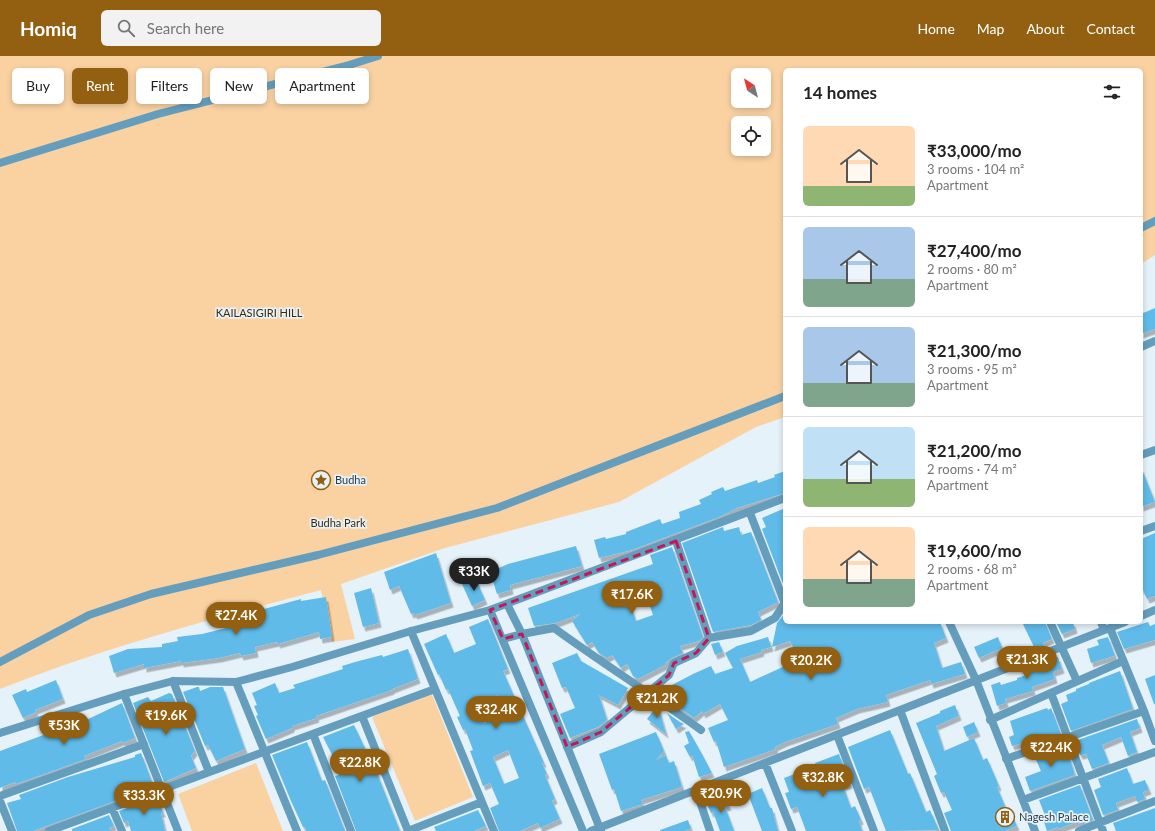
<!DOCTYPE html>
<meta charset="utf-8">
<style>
:root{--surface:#fff;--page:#f2f2f2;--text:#222;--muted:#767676;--line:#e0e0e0;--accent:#926010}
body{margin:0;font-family:Lato,sans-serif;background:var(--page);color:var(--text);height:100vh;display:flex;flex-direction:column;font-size:15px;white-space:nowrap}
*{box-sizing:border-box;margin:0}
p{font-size:13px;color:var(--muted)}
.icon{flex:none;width:22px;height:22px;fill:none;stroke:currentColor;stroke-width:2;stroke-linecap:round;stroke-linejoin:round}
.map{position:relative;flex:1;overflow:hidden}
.panel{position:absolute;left:783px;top:12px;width:360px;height:556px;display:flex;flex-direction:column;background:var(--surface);border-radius:6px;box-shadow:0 2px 6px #0003}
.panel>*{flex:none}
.hud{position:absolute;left:12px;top:12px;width:380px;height:36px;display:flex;gap:8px}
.needle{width:26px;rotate:324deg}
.fabs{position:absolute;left:731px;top:12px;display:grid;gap:8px}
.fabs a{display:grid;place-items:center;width:40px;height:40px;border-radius:6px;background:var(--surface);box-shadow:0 2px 6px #0003;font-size:20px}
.price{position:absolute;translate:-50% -34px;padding:0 9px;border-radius:14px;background:var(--accent);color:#fff;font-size:13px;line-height:26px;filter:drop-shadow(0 1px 2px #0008)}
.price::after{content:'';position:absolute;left:50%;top:24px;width:12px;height:9px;margin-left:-6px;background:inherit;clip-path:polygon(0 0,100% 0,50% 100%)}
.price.on{background:#222;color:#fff}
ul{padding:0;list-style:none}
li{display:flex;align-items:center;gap:12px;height:100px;padding:0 20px}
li+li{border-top:1px solid var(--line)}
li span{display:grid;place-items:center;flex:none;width:112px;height:80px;border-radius:6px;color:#555}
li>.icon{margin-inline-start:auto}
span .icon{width:48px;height:48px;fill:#fffc;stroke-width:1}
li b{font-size:17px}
h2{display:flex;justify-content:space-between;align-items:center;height:48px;padding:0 20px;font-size:17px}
.chip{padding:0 14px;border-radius:6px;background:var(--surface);box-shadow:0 2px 6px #0003;font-size:14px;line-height:36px}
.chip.on{background:var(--accent);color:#fff}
header{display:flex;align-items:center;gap:24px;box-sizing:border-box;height:56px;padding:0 20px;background:var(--accent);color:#fff}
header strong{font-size:19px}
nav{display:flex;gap:22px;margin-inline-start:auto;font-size:14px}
.search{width:280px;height:36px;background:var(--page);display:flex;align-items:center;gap:10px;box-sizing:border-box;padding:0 14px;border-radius:6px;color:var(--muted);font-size:15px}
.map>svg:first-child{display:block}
</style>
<header>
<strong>Homiq</strong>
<div class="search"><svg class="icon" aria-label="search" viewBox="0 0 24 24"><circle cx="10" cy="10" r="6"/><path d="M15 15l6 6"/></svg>Search here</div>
<nav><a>Home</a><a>Map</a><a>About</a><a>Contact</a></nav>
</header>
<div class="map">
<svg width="1155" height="775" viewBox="0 0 1155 775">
<defs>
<filter id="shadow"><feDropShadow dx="2.5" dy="4.5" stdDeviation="0" flood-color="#0004"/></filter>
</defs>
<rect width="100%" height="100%" fill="#e5f2fa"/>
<path fill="#fad2a2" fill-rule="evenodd" d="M0,0H1155V199L1141,208V14H785V361L756,371L619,446L445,492L341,528L355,583L332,586L321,534C213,563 104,591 0,633ZM738,19H764V45H738ZM738,67H764V93H738Z
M431,636L473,741L415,765L372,661Z
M256,707L283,775H192L178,738Z"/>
<path fill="#61bbe9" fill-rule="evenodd" filter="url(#shadow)" d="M1155,252V273L1141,278V258Z
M1141,411L1155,446L1141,451Z
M785,415V437L737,452L719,461L632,494L599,502L594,484L605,481L606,483L626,478V476L660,463L662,468L680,462L679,456L701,448L699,444L712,438L711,436L723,431L725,435L757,424L758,427L775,421L774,419Z
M785,452V533L762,473L766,471L762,462Z
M723,471L724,475L739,471L741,479L751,476L778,546L758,556L761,564L751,569L713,576L682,487Z
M1155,477V540L1147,543L1143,534H1141V483Z
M576,490L582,510L510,529L511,534L497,538L490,516L508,508Z
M672,491L703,581L699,585L680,590L683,597L672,602L665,607V609L638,623L633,620L627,608L621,612L612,599L607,602L599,597L592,586L587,589L572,565L580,558L556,567L534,570L528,552L653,508L650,499ZM644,534L653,559L636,565L627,540Z
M436,497L451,547L415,559L414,557L411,558L399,530L390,534L384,516Z
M475,521L485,544L472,550L462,528Z
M371,532L379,567L363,571L354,537Z
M326,541L332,581L320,583L319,576L278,588L277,586L255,591L256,597L241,600L240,597L219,602L181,607V605L144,612V608L114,617L109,600L128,593L162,591V588L178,585L177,581L202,578L251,566L249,557L301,543V545Z
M785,557V566H940L946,582L934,587L942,612L961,606L965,618L931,628L930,624L886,639L888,646L857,653L836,662L838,668L785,686L775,691L776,693L724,711L716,685L714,686L708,672L728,664L720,648L703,658L702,655L694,662L658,636L666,629L668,631L693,618L711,610L715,618L733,612L725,597L737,590L768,581L771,591L761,594L762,596L740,603L750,626L785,610L783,606L797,599L790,585L772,591L777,567Z
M488,563L508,613L503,615L544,707H542L547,718L545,719L555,743L552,745L560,763L540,772L538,767L520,775H499L490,752L499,748L490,727L483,730L470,695L473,694L465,673L463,674L457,661L460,660L448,633L446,634L439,618L438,619L424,588L446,578L454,597L476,588L469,571ZM497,639L505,658L484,667L476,649ZM508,694L519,722L504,728L493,701Z
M1022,566H1045L1052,583L1043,587L1045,592L1036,595Z
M1063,566H1073L1075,573L1062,578L1057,568Z
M1148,566L1150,570L1155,568V584L1124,593L1117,576Z
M998,581L1002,592L979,602L974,591Z
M1108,581L1114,597V600L1091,607L1087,593L1099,589L1097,584Z
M719,586L723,596L715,599L711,588Z
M408,593L418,623L392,633V634L316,660L317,662L292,670V672L266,683L256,660L258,659L254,650L257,649L252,637L275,627L279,637L295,632L293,629L343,613L342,610L355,606L382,599L383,601Z
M577,597L581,605L628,632L618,649L599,639L607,664L598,671L570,682L560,658L575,652L566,631L562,632L552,607Z
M1058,601L1062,613L1053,616L1055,623L1032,631L1033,635L1005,643L1006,647L997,650L991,629L1000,626L1001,629L1017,624V622L1030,618L1028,610L1048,602Z
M1120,615L1133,653L1071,675L1061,648L1068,645L1066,639L1076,635V633L1089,628V627Z
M1155,619V648H1154L1145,623Z
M56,624L63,643L35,654L36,656L23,662L12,639L26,633L27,636Z
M197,631H199L200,635L210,631H223L245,693L216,705L208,689L205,690L183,636Z
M169,637L172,638L195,695L191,700L196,712L164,726L133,647L148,641L151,645Z
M122,647L135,682L123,687L122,685L84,700L86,703L16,728L15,726L0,732V695L49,677L48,675L58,671V672L71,667L72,669L84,665Z
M955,649L959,660L936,670L944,695L974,682L983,704L987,702L999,730L997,731L1008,757L1010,755L1017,770L1005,775H951L944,757L952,754L944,736L941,737L934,720L937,718L916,667L940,657V655Z
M657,650H658L666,678L647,663Z
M1047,652L1048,654L1051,652L1061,678L1024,690L1023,687L1012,690L1009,681L1014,679L1010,665Z
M667,657L680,666L684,668L676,673Z
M1137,663L1140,672L1130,676L1137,696L1128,700L1121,681L1102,689L1109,707L1092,713L1086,698L1080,699L1075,685Z
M974,666L978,676L967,681L963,671Z
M354,669L377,717L400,775H356L335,720L339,719L334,706H336L323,681Z
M890,674L908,718L910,717L926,756L930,754L939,774L886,775L869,731L864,733L848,691Z
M689,675L702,698L712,717L699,721L692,699L690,701L684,690L689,687L685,676Z
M656,676L664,695L656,704L666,699L669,707L674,705L682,731L641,744L643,748L621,755L614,733L612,734L599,698Z
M307,686L322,725L325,724L345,775H306L305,771H303L291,745L272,699Z
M1065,688L1075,719L1030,735L1025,721L1041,715L1034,699Z
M141,697L154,731L33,775H17L7,747L21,743L19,739L68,721L135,701V699Z
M839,698L850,728L843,730L851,752L855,750L861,764L859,765L862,775H806L797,751L791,753L785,737L789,736L784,722L816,710L815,707Z
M1127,712L1133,728L1145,724L1149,734L1143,736L1145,743L1137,746L1135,740L1116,747L1118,754L1103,759L1094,734L1101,731L1098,723Z
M1080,729L1093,764L1083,768V766L1077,768V766L1058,773V771L1047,775L1043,763L1046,762L1039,744Z
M762,732L770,752H772L778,775H762L748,738Z
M157,741L163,757H161L165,775H131L128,765L124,767L119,755Z
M724,741L729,750L725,751L734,775H720L713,756L711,757L707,748Z
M1155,752V775H1116L1113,767Z
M478,754L486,770L474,775H436L434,771Z
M109,759L114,770L109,772L111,775H72V773Z
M688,764L691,773L684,775H660V774Z"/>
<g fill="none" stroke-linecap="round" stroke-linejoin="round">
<path stroke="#659ebd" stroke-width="8" d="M0,107L158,58L349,9L378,0
M1141,172L1155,165
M1141,399L1155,394
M750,457L785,548
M1141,475L1155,470
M676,485L709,582L751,575L775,562L784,548
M1141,560L1155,554
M949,566L976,624L1035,775
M1050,566L1077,625
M1101,566L1104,574
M1110,572L1144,655
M411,575L494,775
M503,583L522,578L554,572C602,607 653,639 701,674
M0,606L89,559L151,538L318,499L497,452L785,340
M173,625L209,716
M236,626L297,775
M1051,637L1103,775
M124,638L178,775
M900,654L945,775
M362,660L408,775
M990,664L1123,605
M313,678L351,775
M837,679L874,775
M567,691L601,676L669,619L674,607L696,597L709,582
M1006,703L1144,655L1155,685
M765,707L792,775
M696,734L710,775
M0,740L144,688
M1023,744L1155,696
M0,745L12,775
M112,752L122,775
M49,775L435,633
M408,775L482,746
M591,775L1125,566
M1079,775L1155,745"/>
<path stroke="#659ebd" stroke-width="8" d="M1141,291L1155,285
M507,548L522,578L601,775
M490,554L583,775
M0,677L124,638L173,625L236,626L292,611L411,575L490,554L785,442"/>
</g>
<path fill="none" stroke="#c2185b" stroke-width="3" stroke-dasharray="8 5" stroke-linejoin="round" d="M676,485L709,582L696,597L674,607L669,619L601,676L567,691L522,578L503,583L490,554Z"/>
<defs>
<symbol id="sight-ring" viewBox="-11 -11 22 22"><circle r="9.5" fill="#e5f2fa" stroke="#926010" stroke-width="1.5"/><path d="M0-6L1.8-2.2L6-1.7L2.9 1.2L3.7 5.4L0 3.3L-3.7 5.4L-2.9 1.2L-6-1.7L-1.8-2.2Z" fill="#926010"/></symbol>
<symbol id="building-ring" viewBox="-11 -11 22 22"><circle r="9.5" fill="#e5f2fa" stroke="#926010" stroke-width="1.5"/><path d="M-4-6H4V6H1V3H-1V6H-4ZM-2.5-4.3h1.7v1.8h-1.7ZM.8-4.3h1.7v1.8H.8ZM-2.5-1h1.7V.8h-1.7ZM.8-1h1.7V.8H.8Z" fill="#926010"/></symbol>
</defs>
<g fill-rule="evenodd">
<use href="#sight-ring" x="310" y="413" width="22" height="22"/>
<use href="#building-ring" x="994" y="750" width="22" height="22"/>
</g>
<g text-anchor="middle" stroke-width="3.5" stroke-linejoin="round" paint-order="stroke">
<g font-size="11" fill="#3f2909" stroke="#e5f2fa">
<text x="259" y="261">KAILASIGIRI HILL</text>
<text x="338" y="471">Budha Park</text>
</g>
<g font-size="11" fill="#2e3c43" stroke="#e5f2fa" text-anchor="start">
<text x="335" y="428">Budha</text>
<text x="1019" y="765">Nagesh Palace</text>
</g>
</g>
</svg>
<div class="fabs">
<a><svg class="needle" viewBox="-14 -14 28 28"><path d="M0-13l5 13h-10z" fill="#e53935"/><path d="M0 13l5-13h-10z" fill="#767676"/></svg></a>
<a><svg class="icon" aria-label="locate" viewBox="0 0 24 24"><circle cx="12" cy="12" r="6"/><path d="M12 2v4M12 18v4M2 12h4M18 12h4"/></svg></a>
</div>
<b class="price on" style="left:474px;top:536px">₹33K</b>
<b class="price" style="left:632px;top:559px">₹17.6K</b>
<b class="price" style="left:236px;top:580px">₹27.4K</b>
<b class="price" style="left:1027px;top:624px">₹21.3K</b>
<b class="price" style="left:811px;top:625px">₹20.2K</b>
<b class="price" style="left:657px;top:663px">₹21.2K</b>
<b class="price" style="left:496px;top:674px">₹32.4K</b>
<b class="price" style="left:166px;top:680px">₹19.6K</b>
<b class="price" style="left:64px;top:690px">₹53K</b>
<b class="price" style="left:1051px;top:712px">₹22.4K</b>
<b class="price" style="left:360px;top:727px">₹22.8K</b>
<b class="price" style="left:823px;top:742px">₹32.8K</b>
<b class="price" style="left:721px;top:758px">₹20.9K</b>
<b class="price" style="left:144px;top:760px">₹33.3K</b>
<div class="hud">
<a class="chip">Buy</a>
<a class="chip on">Rent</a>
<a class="chip">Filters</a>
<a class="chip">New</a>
<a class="chip">Apartment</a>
</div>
<section class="panel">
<h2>14 homes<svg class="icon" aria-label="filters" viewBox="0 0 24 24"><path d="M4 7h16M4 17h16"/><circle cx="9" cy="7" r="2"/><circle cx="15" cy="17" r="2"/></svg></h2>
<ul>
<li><span style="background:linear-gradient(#ffd9b3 75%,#8fb573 0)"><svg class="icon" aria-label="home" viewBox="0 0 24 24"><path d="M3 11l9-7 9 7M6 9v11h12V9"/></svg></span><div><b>₹33,000/mo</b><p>3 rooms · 104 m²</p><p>Apartment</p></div></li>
<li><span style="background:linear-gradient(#a9c7e8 65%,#7fa58c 0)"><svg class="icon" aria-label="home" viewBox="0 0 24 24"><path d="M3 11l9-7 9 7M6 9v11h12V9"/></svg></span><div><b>₹27,400/mo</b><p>2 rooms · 80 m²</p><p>Apartment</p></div></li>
<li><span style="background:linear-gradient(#a9c7e8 70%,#7fa58c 0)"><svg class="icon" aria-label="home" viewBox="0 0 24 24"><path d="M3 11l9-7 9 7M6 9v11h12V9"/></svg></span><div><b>₹21,300/mo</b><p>3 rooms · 95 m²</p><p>Apartment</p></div></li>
<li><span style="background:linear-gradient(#bfe0f5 65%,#8fb573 0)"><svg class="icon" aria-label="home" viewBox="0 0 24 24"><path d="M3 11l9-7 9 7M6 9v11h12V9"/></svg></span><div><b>₹21,200/mo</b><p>2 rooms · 74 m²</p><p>Apartment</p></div></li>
<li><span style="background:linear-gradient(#ffd9b3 65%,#7fa58c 0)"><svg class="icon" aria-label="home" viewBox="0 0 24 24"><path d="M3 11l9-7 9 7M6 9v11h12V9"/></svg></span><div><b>₹19,600/mo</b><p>2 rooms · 68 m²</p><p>Apartment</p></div></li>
</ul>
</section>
</div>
